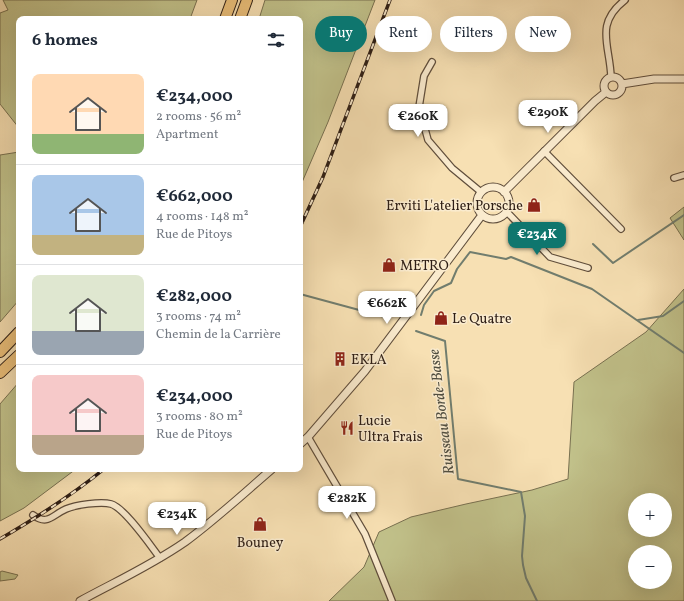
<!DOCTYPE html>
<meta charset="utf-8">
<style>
:root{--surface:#fff;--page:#f6f6f7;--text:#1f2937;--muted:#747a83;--line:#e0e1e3;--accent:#0f766e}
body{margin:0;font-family:Vollkorn,serif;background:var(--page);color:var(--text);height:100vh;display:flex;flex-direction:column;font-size:15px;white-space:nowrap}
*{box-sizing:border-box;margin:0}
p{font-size:13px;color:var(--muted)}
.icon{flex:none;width:22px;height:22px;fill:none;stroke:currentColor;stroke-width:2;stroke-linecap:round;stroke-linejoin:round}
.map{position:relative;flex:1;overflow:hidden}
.drawer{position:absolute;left:16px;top:16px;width:287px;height:456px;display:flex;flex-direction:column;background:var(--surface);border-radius:8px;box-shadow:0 4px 16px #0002}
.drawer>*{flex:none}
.banner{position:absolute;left:315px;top:16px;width:309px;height:36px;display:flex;gap:8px}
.tools{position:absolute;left:628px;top:493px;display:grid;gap:8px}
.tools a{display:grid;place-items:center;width:44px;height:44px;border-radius:50%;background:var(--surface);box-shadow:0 4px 16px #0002;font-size:20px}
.price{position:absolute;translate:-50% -34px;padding:0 9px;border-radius:8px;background:#fff;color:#222;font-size:13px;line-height:26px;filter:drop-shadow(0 1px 2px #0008)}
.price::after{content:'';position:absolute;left:50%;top:24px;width:12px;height:9px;margin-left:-6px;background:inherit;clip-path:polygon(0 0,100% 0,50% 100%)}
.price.on{background:var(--accent);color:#fff}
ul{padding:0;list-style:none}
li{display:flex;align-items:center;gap:12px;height:100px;padding:0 16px}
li+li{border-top:1px solid var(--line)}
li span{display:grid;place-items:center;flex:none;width:112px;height:80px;border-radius:8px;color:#555}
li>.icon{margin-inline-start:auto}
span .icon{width:48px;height:48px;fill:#fffc;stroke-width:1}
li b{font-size:17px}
h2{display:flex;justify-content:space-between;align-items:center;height:48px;padding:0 16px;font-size:17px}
.chip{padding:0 14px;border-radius:18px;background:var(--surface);box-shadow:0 4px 16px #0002;font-size:14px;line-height:36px}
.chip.on{background:var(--accent);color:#fff}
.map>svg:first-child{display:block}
</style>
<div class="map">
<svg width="684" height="601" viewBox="0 0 684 601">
<rect width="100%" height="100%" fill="#f7e0b3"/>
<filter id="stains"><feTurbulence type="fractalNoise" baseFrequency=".005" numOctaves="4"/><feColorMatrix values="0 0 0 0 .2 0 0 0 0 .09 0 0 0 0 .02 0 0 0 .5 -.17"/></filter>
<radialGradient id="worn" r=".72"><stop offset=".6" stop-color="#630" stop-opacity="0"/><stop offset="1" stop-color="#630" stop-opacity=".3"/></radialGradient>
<path fill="#c1c18a" stroke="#787050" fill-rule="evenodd" d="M3,0H197L190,19H19V128L0,104V13L8,10Z
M265,0H375L328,122L300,187V19H259Z
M19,152V300L0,322V155Z
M684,207V240L670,218Z
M684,289V601H329L364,567L379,532L411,517L466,504L532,490L568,479L574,382L646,332ZM635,500H665V530H635ZM635,552H665V582H635Z
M19,382V469H76L24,508L0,521V404Z
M0,572L2,571L18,575L15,579L0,581Z"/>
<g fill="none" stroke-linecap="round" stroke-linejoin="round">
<path stroke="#717d6e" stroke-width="2" d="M593,244L613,263L684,215
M300,294L385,317
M421,315L424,305L434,291L451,283L457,269L470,252L506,259L511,257L592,289L684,353
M638,320L663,316L684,301
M416,331L445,341L458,479L521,492L525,516L522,556L523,565L526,578L537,601"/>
<defs>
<path id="minor" d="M432,62L424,76L419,107L428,140L452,168L481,192
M611,77C610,45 594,24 625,0
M544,151L621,229
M674,178L684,175
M506,211L550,257L588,268
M308,437L365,534L392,601
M33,515C48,526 52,515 66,509C75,505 101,501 111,504C125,508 150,545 160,558"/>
<path id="tertiary" d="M604 86a9 9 0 1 1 18 0a9 9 0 1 1-18 0Z
M622,84L654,79H684
M477 203a16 16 0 1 1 32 0a16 16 0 1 1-32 0Z
M504,192L595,101L606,92
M300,444L308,437L365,371L482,215
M80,601C115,582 152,565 185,542C215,520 243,494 272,469"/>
<path id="motorway" d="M225,19L232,0
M240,19L247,0
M0,352L19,332
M0,373L19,355"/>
</defs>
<use href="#minor" stroke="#604e3c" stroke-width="8"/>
<use href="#tertiary" stroke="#604e3c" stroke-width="9"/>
<use href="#motorway" stroke="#2e1e15" stroke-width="12"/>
<use href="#minor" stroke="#faebce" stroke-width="5.5"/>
<use href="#tertiary" stroke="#faebce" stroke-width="7"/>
<use href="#motorway" stroke="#ecc07a" stroke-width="10"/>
<defs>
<path id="rail" d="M300,227L323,177L390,0
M0,539C36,518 71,496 104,469"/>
</defs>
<use href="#rail" stroke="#2e1e15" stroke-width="3.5"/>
<use href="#rail" stroke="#faebce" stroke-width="2" stroke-dasharray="6" stroke-linecap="butt"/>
</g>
<defs>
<symbol id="shop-bare" viewBox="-9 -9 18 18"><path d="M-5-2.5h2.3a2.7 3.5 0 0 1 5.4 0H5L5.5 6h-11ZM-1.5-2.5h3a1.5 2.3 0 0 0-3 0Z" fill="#8f2418" stroke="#faebce" stroke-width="2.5" paint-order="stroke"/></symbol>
<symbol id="building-bare" viewBox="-9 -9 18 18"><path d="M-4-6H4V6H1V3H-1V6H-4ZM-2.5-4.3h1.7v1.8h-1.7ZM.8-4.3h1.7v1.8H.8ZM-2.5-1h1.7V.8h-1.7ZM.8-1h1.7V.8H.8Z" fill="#8f2418" stroke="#faebce" stroke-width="2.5" paint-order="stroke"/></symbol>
<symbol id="restaurant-bare" viewBox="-9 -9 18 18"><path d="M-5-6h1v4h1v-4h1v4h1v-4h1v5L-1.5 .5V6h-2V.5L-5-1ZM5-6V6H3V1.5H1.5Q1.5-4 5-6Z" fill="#8f2418" stroke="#faebce" stroke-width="2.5" paint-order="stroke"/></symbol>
</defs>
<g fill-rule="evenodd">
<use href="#shop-bare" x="524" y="195" width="20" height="20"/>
<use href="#shop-bare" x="379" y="255" width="20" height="20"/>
<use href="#shop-bare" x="431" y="308" width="20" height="20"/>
<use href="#building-bare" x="330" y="349" width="20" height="20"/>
<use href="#restaurant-bare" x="337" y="418" width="20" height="20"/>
<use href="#shop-bare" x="250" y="514" width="20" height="20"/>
</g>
<g text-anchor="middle" stroke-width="3" stroke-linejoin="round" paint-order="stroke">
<g font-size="14" fill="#2e1e15" stroke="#faebce" text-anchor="start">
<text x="523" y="210" text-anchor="end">Erviti L'atelier Porsche</text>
<text x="400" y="270">METRO</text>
<text x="452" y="323">Le Quatre</text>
<text x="351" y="364">EKLA</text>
<text x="358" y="425">Lucie<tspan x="358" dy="16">Ultra Frais</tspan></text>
<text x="260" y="547" text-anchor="middle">Bouney</text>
</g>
<g font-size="15" font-style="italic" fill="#504e41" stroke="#faebce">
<text transform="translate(441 412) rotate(-97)" y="5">Ruisseau Borde-Basse</text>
</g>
</g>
<rect width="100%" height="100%" filter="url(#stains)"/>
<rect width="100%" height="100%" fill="url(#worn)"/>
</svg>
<div class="tools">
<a>+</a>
<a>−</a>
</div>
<b class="price" style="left:548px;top:134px">€290K</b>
<b class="price" style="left:418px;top:138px">€260K</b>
<b class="price on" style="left:537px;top:256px">€234K</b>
<b class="price" style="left:387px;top:325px">€662K</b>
<b class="price" style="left:347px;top:520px">€282K</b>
<b class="price" style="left:177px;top:536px">€234K</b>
<div class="banner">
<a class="chip on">Buy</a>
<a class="chip">Rent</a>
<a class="chip">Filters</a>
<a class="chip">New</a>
</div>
<section class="drawer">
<h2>6 homes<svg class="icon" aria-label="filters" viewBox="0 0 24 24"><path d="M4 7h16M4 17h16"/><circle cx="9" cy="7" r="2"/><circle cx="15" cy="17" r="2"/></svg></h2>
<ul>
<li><span style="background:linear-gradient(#ffd9b3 75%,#8fb573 0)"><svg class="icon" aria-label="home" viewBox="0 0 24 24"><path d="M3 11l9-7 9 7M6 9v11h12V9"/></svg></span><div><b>€234,000</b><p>2 rooms · 56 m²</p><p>Apartment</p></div></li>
<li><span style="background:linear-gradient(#a9c7e8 75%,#c2b280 0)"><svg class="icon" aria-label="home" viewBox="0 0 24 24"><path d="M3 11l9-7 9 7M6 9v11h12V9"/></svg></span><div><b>€662,000</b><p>4 rooms · 148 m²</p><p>Rue de Pitoys</p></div></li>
<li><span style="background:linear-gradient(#dfe7d0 70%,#9aa5b1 0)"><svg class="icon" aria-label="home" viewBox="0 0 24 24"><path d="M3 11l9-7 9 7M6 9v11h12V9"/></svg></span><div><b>€282,000</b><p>3 rooms · 74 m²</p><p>Chemin de la Carrière</p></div></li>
<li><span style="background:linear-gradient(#f6c9c9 75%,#b9a48a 0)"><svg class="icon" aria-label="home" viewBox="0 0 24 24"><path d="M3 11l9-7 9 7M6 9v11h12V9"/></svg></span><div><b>€234,000</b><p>3 rooms · 80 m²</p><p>Rue de Pitoys</p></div></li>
</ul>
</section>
</div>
